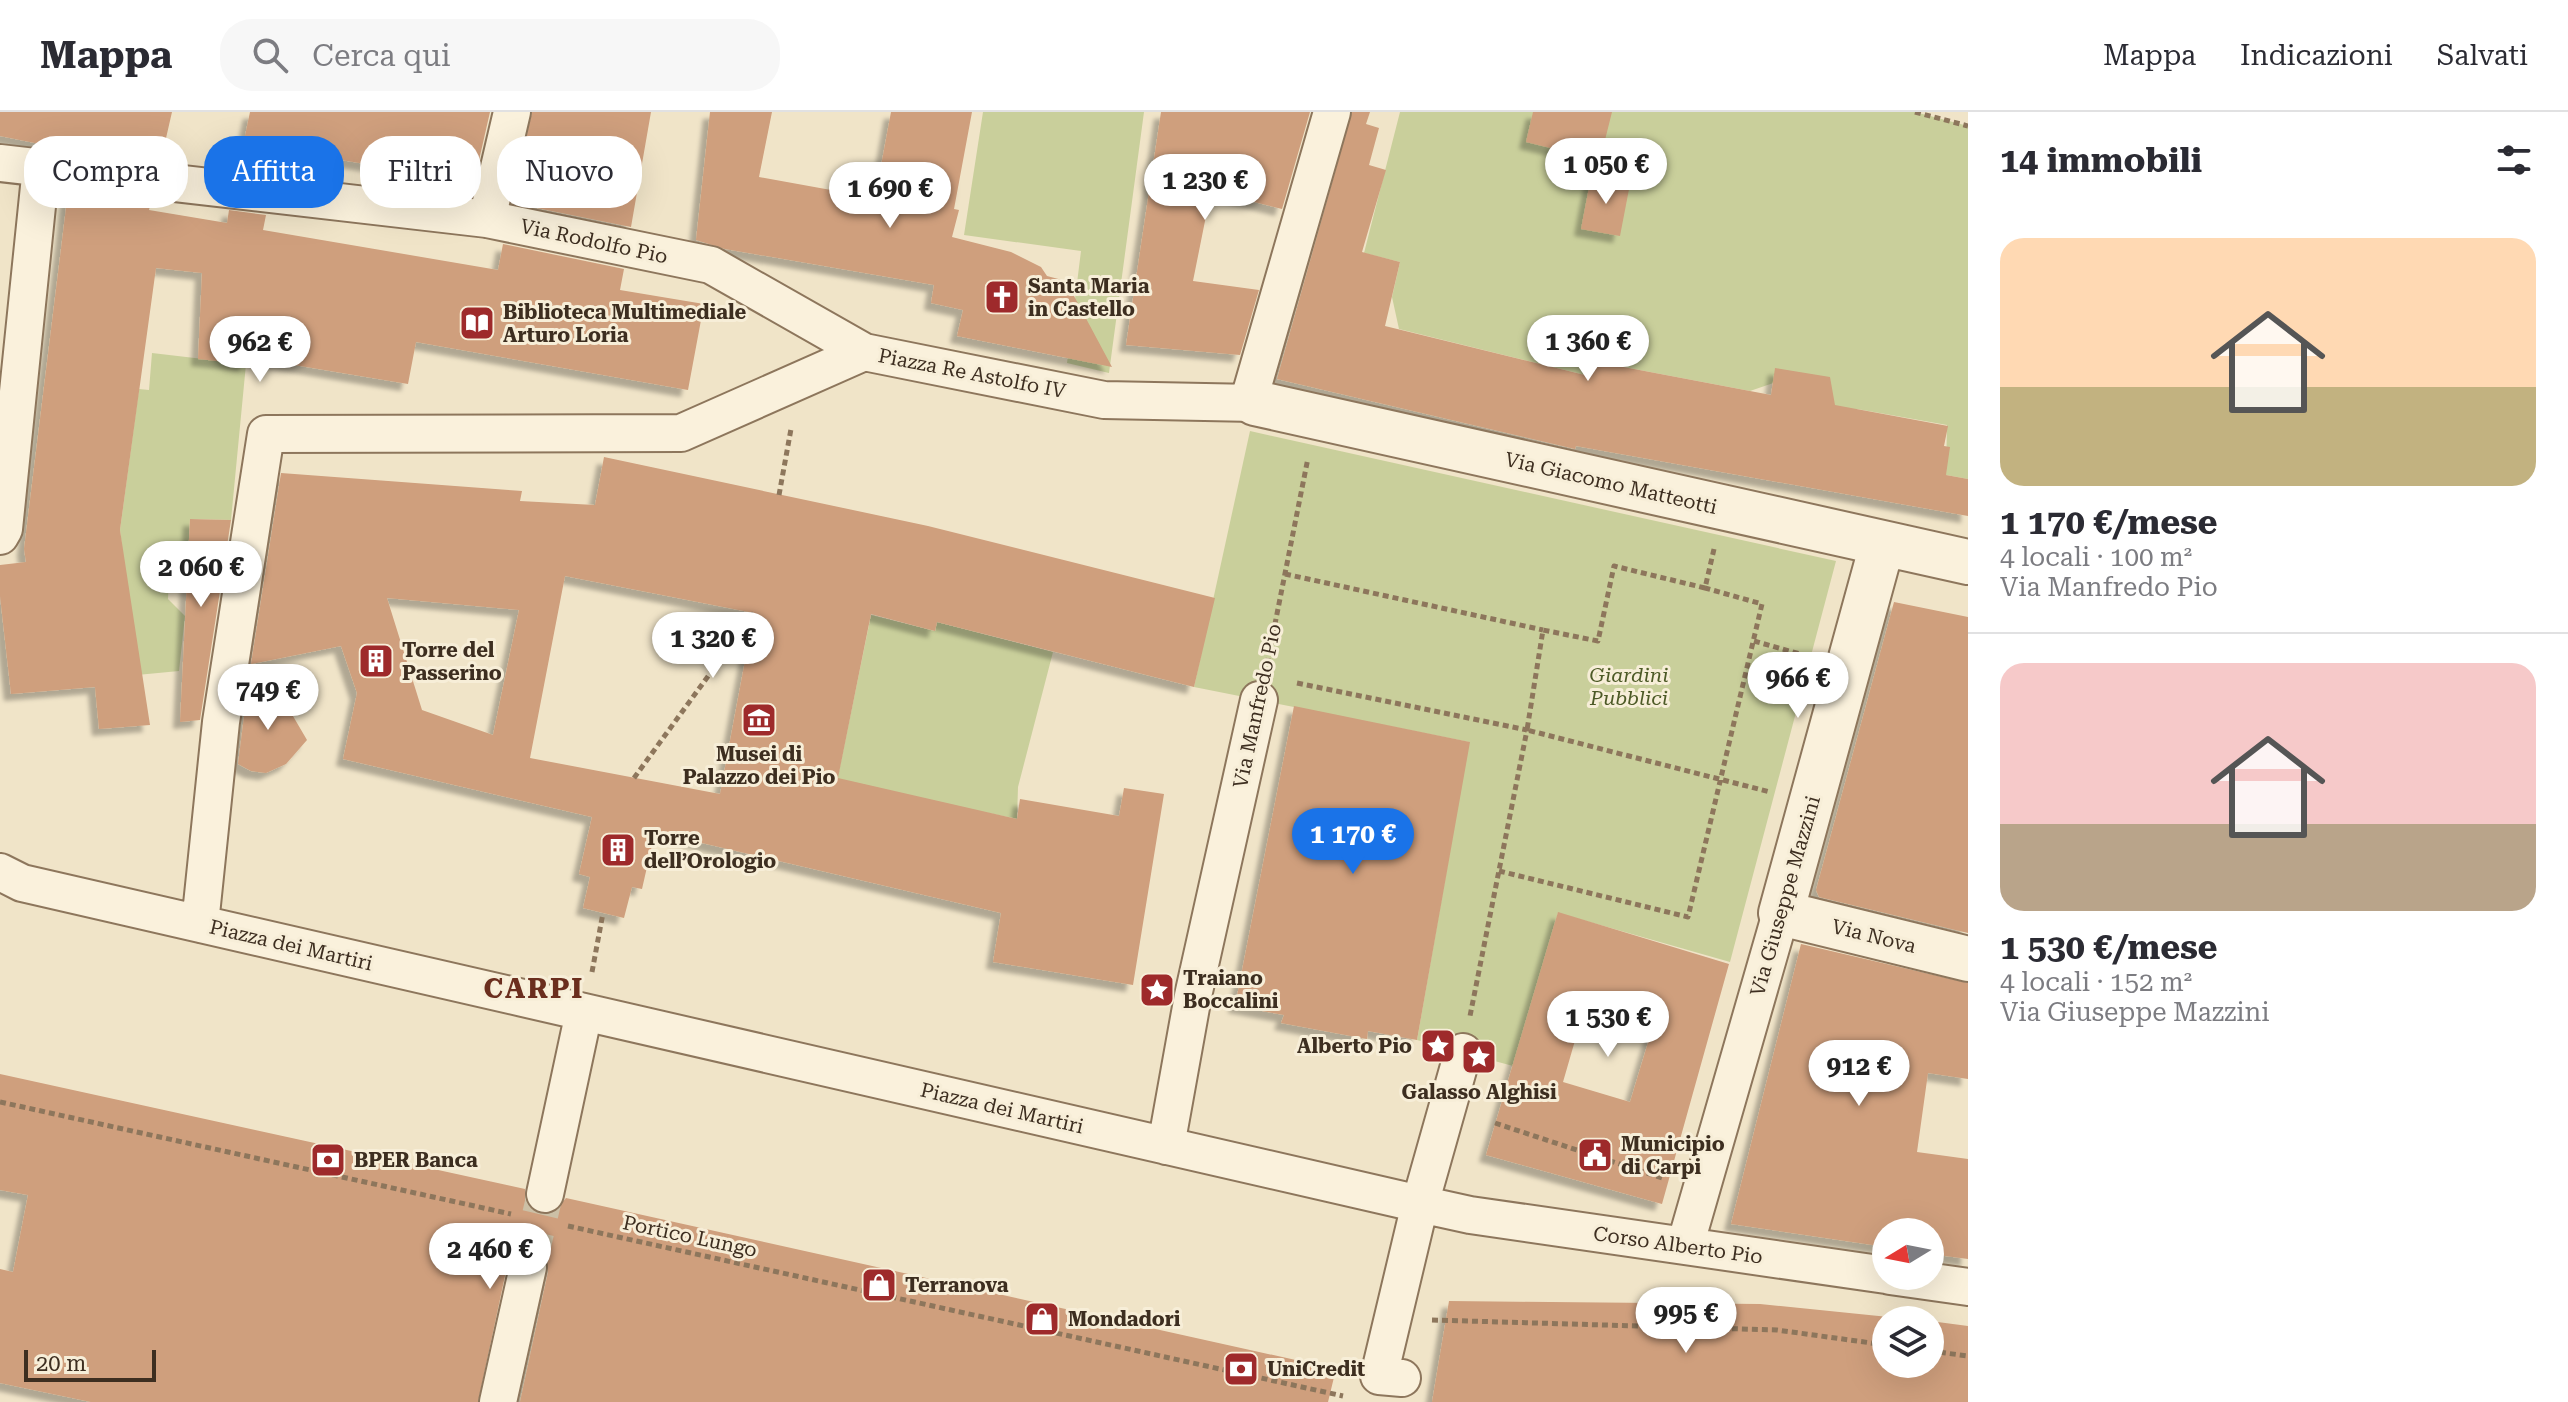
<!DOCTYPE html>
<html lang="it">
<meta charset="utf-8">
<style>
:root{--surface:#fff;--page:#f7f7f7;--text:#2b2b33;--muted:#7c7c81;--line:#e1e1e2;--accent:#1a73e8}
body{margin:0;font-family:"Roboto Serif",serif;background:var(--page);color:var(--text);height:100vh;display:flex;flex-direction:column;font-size:30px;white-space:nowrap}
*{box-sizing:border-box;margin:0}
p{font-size:26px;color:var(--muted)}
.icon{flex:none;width:44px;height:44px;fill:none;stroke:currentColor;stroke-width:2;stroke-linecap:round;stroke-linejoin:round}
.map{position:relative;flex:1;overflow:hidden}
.sheet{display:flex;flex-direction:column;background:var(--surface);width:600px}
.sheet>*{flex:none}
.guide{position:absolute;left:24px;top:24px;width:760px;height:72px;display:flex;gap:16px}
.needle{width:52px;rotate:260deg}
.buttons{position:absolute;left:1872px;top:1106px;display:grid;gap:16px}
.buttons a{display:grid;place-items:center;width:72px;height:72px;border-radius:50%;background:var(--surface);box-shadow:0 8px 32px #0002;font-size:40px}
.scale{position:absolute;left:24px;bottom:20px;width:132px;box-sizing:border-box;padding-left:8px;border:4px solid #3d2e20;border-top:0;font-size:22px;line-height:28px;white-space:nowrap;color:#3d2e20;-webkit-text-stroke:6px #f7eed8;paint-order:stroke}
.price{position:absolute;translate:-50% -68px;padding:0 18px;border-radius:28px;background:#fff;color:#222;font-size:26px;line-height:52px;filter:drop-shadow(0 2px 4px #0008)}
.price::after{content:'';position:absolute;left:50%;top:48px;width:24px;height:18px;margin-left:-12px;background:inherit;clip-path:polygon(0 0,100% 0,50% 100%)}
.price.active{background:var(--accent);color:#fff}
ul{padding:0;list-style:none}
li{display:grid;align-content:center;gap:16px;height:424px;padding:0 32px}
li+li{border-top:2px solid var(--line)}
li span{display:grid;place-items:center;height:248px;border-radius:24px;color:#555}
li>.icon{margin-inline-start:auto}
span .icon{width:144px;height:144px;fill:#fffc;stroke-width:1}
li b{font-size:34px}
h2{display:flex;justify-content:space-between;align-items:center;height:96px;padding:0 32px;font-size:34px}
.chip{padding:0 28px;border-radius:32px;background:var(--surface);box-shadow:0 8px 32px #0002;font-size:28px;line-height:72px}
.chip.active{background:var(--accent);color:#fff}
header{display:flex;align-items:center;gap:48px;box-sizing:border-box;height:112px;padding:0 40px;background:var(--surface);border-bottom:2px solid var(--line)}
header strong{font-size:38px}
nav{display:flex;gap:44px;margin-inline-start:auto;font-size:28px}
.search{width:560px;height:72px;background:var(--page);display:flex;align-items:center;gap:20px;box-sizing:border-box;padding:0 28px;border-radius:32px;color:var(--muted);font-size:30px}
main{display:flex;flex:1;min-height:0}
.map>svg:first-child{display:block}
</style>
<header>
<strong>Mappa</strong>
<div class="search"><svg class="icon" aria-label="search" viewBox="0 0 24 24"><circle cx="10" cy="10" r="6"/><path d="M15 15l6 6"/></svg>Cerca qui</div>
<nav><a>Mappa</a><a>Indicazioni</a><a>Salvati</a></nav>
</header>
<main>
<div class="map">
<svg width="1968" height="1290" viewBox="0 0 1968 1290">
<defs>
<filter id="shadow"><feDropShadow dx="-7" dy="7" stdDeviation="2" flood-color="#0004"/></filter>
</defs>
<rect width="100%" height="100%" fill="#f0e4c8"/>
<path fill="#c9cf9b" d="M983,0H1144L1109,261L1067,251L1081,139L964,123Z
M1400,0H1915L1968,14V367L1946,363L1947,313L1857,297L1852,325L1803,261L1750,279L1592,249L1589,264L1399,217L1392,185L1400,150L1364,141Z
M152,241L246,252L231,408L190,407L187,463L169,465L168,487L185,504L179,559L137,563L120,418L139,277L149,278Z
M1250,319L1836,449L1730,850L1558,801L1513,954L1417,928L1469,630L1194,575Z
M871,503L935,519L937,510L1053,540L1018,675L1017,707L837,669Z"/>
<path fill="#cf9f7d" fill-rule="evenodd" filter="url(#shadow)" d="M0,0H172L161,48L70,38L0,24Z
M250,0H490L474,70L281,38L275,62L238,57Z
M532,0H651L631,115L512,91Z
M710,0H772L759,65L875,86L891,0H972L954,97L959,98L952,125L1011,140L1041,155L1047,164L1066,169L1112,255L957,224L963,198L931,191L934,173L725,137L696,128Z
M1161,0H1310L1282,97L1211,79L1193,169L1259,178L1240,243L1126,233Z
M1352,0H1370L1366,12L1379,16L1369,53L1386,58L1362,140L1400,150L1385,214L1589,264L1592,249L1771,283L1775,256L1830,265L1835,293L1948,314L1944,334L1950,335L1946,363L1968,367V404L1576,334L1575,337L1277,267Z
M1533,0H1612L1600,48L1526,30Z
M1591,65L1630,72L1620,124L1581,117Z
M68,80L151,90L149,98L227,111L229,98L266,103L263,118L498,158L503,132L624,157L620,178L704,192L688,278L416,230L408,272L247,245L246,252L198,247L202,161L156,156L120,418L150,613L99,617L95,575L11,582L0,484V453L26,450L24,437Z
M604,345L928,414L1215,486L1194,575L937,510L935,519L871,502L838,666L1017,707L1020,687L1119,704L1124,676L1164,682L1133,873L993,850L1001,801L655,720L642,777L632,775L624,806L583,796L590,765L579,762L592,705L343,647L357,581L341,534L251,552L281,361L522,379L520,389L595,393ZM565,464L754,501L720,682L530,646ZM387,486L519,498L493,623L422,598Z
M190,407L231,408L200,608L180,610Z
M1894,490L1968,505V821L1819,785L1816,778Z
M249,565L290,599L307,628L286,652L266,661L251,659L238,652Z
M1294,594L1470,630L1417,928L1368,919L1367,927L1281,911L1284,903L1235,894Z
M1558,800L1729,852L1662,1092L1486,1043ZM1585,894L1653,914L1630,990L1563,970Z
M1801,832L1968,871V967L1928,961L1917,1040L1968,1047V1147L1930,1142V1120H1886V1135L1731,1112Z
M0,962L525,1077V1089L540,1102H552L566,1086L1336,1257L1328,1290H520L548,1160L543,1140L532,1134L513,1140L508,1150L478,1290H91L0,1271V1157L13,1160L28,1083L0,1078Z
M1449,1189L1760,1192L1918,1208H1886V1252H1930V1209L1968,1214V1290H1432Z"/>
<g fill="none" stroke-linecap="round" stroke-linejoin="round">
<path stroke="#ccc0a6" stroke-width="36" stroke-dasharray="36 18" stroke-linecap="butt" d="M528,1155L545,1082"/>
<defs>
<path id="pedestrian" d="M0,51L487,107L711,153L864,240L1104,288L1255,291
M487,107L512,0
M1248,291L1332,0
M0,424L4,417L41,55
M0,760L22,771L1420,1092L1470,1103L1886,1163
M200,812L221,610L266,322L681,321L864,240
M1166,1034L1193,884L1259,588
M545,1082L584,900
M1685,1134L1781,801
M1890,1164L1968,1175
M1402,1266L1379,1264L1420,1092L1463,940
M498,1290L528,1155"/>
<path id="minor" d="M1255,291L1968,450
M1882,433L1781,801L1968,847"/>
</defs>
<use href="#pedestrian" stroke="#8d765c" stroke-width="40"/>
<use href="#minor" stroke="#8d765c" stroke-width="48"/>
<path stroke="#8d765c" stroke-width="5" stroke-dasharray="6 4" stroke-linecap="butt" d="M1915,0L1968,14
M779,383L791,317
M1714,437L1705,476L1614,454L1598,529L1543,518L1527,618L1770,680
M1285,462L1543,518
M1754,529L1807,544
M1267,552L1308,346
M1297,571L1527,618L1470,904
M634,666L754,501
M1499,759L1688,805L1762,492L1705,476
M592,860L603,801
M0,990L511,1102
M1495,1011L1662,1066
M568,1114L1343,1284
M1432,1208L1777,1218L1886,1233
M1930,1239L1968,1244"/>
<use href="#pedestrian" stroke="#faf1dc" stroke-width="36"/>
<use href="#minor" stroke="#faf1dc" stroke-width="44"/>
</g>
<defs>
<symbol id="church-square" viewBox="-11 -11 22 22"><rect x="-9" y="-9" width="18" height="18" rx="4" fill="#9e2a2b" stroke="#f7eed8"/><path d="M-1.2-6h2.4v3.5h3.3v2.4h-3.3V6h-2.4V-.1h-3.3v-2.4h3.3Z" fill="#fff"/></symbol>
<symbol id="library-square" viewBox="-11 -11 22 22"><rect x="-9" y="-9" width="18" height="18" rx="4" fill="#9e2a2b" stroke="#f7eed8"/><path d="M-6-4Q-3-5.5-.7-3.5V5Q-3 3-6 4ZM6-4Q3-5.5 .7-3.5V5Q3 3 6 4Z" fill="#fff"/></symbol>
<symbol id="building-square" viewBox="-11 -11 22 22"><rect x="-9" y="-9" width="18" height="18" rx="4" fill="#9e2a2b" stroke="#f7eed8"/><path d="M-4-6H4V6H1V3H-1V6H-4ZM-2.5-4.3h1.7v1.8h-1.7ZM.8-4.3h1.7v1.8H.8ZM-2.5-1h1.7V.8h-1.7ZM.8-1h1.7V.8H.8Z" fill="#fff"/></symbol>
<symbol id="museum-square" viewBox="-11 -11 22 22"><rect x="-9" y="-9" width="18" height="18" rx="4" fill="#9e2a2b" stroke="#f7eed8"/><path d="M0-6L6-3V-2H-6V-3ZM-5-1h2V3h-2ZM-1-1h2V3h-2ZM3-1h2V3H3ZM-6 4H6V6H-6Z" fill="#fff"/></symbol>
<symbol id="sight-square" viewBox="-11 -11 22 22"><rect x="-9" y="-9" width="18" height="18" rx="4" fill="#9e2a2b" stroke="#f7eed8"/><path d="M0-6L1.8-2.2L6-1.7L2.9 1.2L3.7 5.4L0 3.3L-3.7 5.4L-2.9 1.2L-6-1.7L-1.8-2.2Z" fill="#fff"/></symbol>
<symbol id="civic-square" viewBox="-11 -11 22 22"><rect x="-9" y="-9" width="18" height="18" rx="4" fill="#9e2a2b" stroke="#f7eed8"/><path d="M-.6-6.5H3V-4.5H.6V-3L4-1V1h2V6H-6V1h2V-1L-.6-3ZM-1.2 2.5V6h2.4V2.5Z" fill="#fff"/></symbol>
<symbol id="bank-square" viewBox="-11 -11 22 22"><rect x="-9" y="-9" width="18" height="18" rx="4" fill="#9e2a2b" stroke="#f7eed8"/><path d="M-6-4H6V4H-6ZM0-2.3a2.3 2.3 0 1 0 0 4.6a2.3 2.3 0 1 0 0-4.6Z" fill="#fff"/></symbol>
<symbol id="shop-square" viewBox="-11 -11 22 22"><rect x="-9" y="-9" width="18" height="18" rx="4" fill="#9e2a2b" stroke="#f7eed8"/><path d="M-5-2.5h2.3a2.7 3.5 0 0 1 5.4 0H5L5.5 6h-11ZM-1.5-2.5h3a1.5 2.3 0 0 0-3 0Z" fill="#fff"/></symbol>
</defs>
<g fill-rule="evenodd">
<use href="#church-square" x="982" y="165" width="40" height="40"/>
<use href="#library-square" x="457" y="191" width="40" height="40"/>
<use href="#building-square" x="356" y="529" width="40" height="40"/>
<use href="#museum-square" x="739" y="588" width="40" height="40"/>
<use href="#building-square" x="598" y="718" width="40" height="40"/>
<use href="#sight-square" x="1137" y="858" width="40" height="40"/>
<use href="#sight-square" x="1418" y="914" width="40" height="40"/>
<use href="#sight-square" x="1459" y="925" width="40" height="40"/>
<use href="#civic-square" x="1575" y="1023" width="40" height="40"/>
<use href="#bank-square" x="308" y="1028" width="40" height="40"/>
<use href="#shop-square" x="859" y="1153" width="40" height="40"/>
<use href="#shop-square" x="1022" y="1187" width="40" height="40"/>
<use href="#bank-square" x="1221" y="1237" width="40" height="40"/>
</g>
<g text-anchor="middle" stroke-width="6" stroke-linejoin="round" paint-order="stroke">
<g font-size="20" fill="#3d2e20" stroke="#f7eed8">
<text transform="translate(594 129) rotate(12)" y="7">Via Rodolfo Pio</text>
<text transform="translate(972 261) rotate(11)" y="7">Piazza Re Astolfo IV</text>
<text transform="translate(1611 371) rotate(13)" y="7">Via Giacomo Matteotti</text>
<text transform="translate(1257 594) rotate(-78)" y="7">Via Manfredo Pio</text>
<text transform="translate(1785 784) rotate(-74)" y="7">Via Giuseppe Mazzini</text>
<text transform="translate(1874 824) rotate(14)" y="7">Via Nova</text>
<text transform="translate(291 833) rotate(13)" y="7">Piazza dei Martiri</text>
<text transform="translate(1002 996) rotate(13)" y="7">Piazza dei Martiri</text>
<text transform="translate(690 1124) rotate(12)" y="7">Portico Lungo</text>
<text transform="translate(1678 1133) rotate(8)" y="7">Corso Alberto Pio</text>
</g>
<g font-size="20" font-weight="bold" fill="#3d2e20" stroke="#f7eed8" text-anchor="start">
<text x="1028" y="181">Santa Maria<tspan x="1028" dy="23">in Castello</tspan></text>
<text x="503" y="207">Biblioteca Multimediale<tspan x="503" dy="23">Arturo Loria</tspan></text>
<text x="402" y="545">Torre del<tspan x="402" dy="23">Passerino</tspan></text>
<text x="759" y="649" text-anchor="middle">Musei di<tspan x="759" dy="23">Palazzo dei Pio</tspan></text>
<text x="644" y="733">Torre<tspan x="644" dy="23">dell’Orologio</tspan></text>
<text x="1183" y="873">Traiano<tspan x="1183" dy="23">Boccalini</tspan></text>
<text x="1412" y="941" text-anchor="end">Alberto Pio</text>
<text x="1479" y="987" text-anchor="middle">Galasso Alghisi</text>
<text x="1621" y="1039">Municipio<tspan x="1621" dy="23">di Carpi</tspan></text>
<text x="354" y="1055">BPER Banca</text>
<text x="905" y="1180">Terranova</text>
<text x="1068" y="1214">Mondadori</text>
<text x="1267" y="1264">UniCredit</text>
</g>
<g font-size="20" font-style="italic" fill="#4d5a26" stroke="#f7eed8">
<text x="1629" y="570">Giardini<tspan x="1629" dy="23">Pubblici</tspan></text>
</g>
<g font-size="28" font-weight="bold" letter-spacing="2" fill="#6b2e1e" stroke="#f7eed8">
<text x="534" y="886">CARPI</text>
</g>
</g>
</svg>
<div class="buttons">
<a><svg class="needle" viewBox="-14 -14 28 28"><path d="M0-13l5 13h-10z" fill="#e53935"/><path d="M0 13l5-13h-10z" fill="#7c7c81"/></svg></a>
<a><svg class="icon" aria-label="layers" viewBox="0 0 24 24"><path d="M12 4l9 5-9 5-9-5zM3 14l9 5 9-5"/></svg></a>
</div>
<div class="scale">20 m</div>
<b class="price" style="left:1606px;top:94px">1 050 €</b>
<b class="price" style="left:1205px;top:110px">1 230 €</b>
<b class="price" style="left:890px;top:118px">1 690 €</b>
<b class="price" style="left:1588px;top:271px">1 360 €</b>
<b class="price" style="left:260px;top:272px">962 €</b>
<b class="price" style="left:201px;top:497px">2 060 €</b>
<b class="price" style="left:713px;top:568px">1 320 €</b>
<b class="price" style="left:1798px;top:608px">966 €</b>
<b class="price" style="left:268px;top:620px">749 €</b>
<b class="price active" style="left:1353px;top:764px">1 170 €</b>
<b class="price" style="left:1608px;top:947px">1 530 €</b>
<b class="price" style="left:1859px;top:996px">912 €</b>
<b class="price" style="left:490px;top:1179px">2 460 €</b>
<b class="price" style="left:1686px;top:1243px">995 €</b>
<div class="guide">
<a class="chip">Compra</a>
<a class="chip active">Affitta</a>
<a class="chip">Filtri</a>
<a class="chip">Nuovo</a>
</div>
</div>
<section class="sheet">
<h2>14 immobili<svg class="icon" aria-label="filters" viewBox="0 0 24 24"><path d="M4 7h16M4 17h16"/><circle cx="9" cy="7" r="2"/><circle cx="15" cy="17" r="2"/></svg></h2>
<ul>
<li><span style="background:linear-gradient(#ffd9b3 60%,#c2b280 0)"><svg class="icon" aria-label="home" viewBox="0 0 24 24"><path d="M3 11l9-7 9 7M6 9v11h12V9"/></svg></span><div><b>1 170 €/mese</b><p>4 locali · 100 m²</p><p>Via Manfredo Pio</p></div></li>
<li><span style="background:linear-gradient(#f6c9c9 65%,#b9a48a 0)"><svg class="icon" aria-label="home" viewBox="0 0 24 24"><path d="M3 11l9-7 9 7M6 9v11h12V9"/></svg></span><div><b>1 530 €/mese</b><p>4 locali · 152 m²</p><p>Via Giuseppe Mazzini</p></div></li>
</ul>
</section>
</main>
